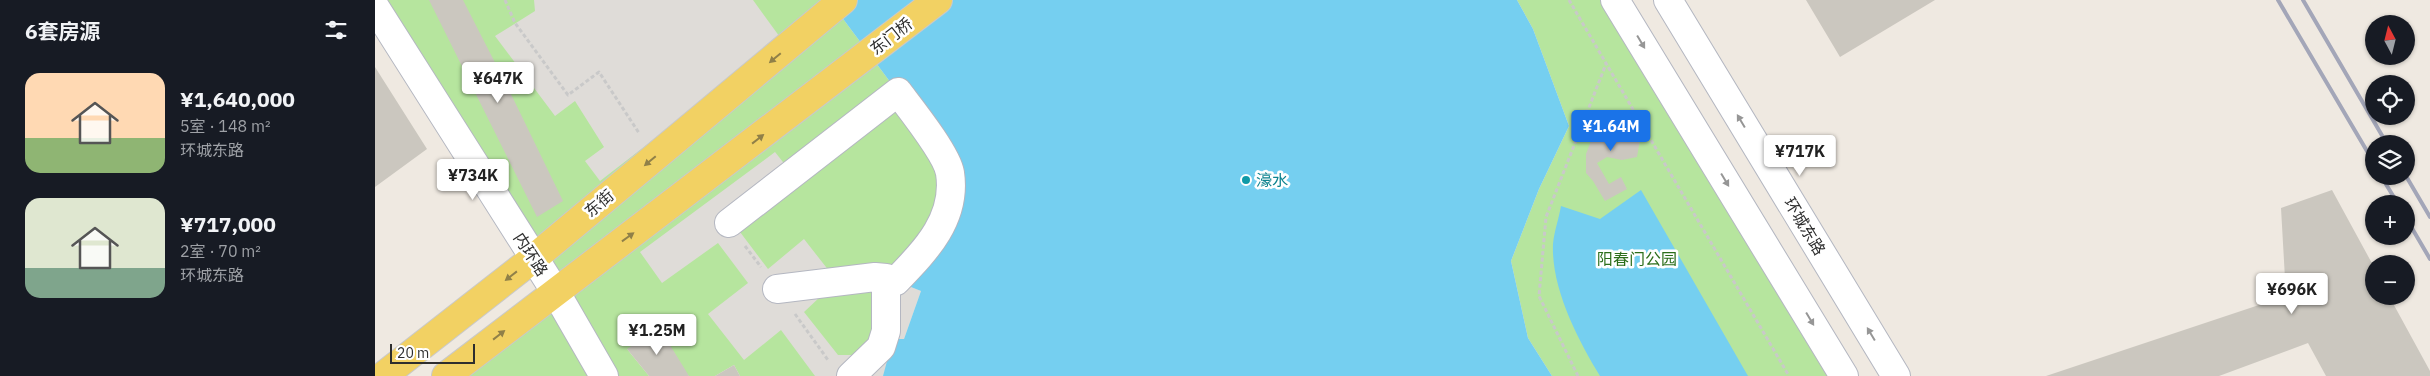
<!DOCTYPE html>
<html lang="zh">
<meta charset="utf-8">
<style>
:root{--surface:#171b24;--page:#20242c;--text:#f1f3f6;--muted:#9ea1a6;--accent:#1a73e8}
body{margin:0;font-family:"IBM Plex Sans","Noto Sans SC",sans-serif;background:var(--page);color:var(--text);height:100vh;display:flex;flex-direction:column;font-size:19px;white-space:nowrap}
*{box-sizing:border-box;margin:0}
p{font-size:16px;color:var(--muted)}
.icon{flex:none;width:28px;height:28px;fill:none;stroke:currentColor;stroke-width:2;stroke-linecap:round;stroke-linejoin:round}
.map{position:relative;flex:1;overflow:hidden}
.panel{display:flex;flex-direction:column;background:var(--surface);width:375px}
.panel>*{flex:none}
.needle{width:32px;rotate:353deg}
.fabs{position:absolute;left:1990px;top:15px;display:grid;gap:10px}
.fabs a{display:grid;place-items:center;width:50px;height:50px;border-radius:50%;background:var(--surface);box-shadow:0 1px 4px #0004;font-size:25px}
.scale{position:absolute;left:15px;bottom:12px;width:85px;box-sizing:border-box;padding-left:5px;border:2px solid #2e2e2e;border-top:0;font-size:14px;line-height:18px;white-space:nowrap;color:#2e2e2e;-webkit-text-stroke:4px #fff;paint-order:stroke}
.price{position:absolute;translate:-50% -42px;padding:0 11px;border-radius:5px;background:#fff;color:#222;font-size:16px;line-height:32px;filter:drop-shadow(0 1px 2px #0008)}
.price::after{content:'';position:absolute;left:50%;top:30px;width:15px;height:11px;margin-left:-8px;background:inherit;clip-path:polygon(0 0,100% 0,50% 100%)}
.price.current{background:var(--accent);color:#fff}
ul{padding:0;list-style:none}
li{display:flex;align-items:center;gap:15px;height:125px;padding:0 25px}
li span{display:grid;place-items:center;flex:none;width:140px;height:100px;border-radius:15px;color:#555}
li>.icon{margin-inline-start:auto}
span .icon{width:60px;height:60px;fill:#fffc;stroke-width:1}
li b{font-size:21px}
h2{display:flex;justify-content:space-between;align-items:center;height:60px;padding:0 25px;font-size:21px}
main{display:flex;flex:1;min-height:0}
.map>svg:first-child{display:block}
</style>
<main>
<section class="panel">
<h2>6套房源<svg class="icon" aria-label="filters" viewBox="0 0 24 24"><path d="M4 7h16M4 17h16"/><circle cx="9" cy="7" r="2"/><circle cx="15" cy="17" r="2"/></svg></h2>
<ul>
<li><span style="background:linear-gradient(#ffd9b3 65%,#8fb573 0)"><svg class="icon" aria-label="home" viewBox="0 0 24 24"><path d="M3 11l9-7 9 7M6 9v11h12V9"/></svg></span><div><b>¥1,640,000</b><p>5室 · 148 m²</p><p>环城东路</p></div></li>
<li><span style="background:linear-gradient(#dfe7d0 70%,#7fa58c 0)"><svg class="icon" aria-label="home" viewBox="0 0 24 24"><path d="M3 11l9-7 9 7M6 9v11h12V9"/></svg></span><div><b>¥717,000</b><p>2室 · 70 m²</p><p>环城东路</p></div></li>
</ul>
</section>
<div class="map">
<svg width="2055" height="376" viewBox="0 0 2055 376">
<rect width="100%" height="100%" fill="#efe9e1"/>
<path fill="#b6e59e" d="M0,0H454L551,130L575,171L518,339L508,376H365L359,365L340,376H314L252,349L274,376H71L179,291Z
M1142,0H1240L1469,376H1177L1153,338L1136,261L1164,189L1194,126L1158,29Z"/>
<path fill="#dfdcd8" d="M159,0H378L407,40L225,181L210,161L229,147L200,101L180,116L120,36L160,11Z
M400,152L423,181L362,228L393,269L429,239L462,281L429,312L463,355H488L521,281L546,291L529,339L508,376H440L406,330L369,360L333,314L373,283L343,243L287,283L265,252Z"/>
<path fill="#75cff0" d="M454,0H1142L1158,29L1194,126L1164,189L1136,261L1153,338L1177,376H508L518,339H529L546,291L521,281L573,212L551,130Z
M1266,190L1373,376H1225C1203,340 1176,288 1178,244C1179,232 1184,218 1186,206L1225,219Z"/>
<path fill="#cbc7bf" d="M54,0H88L134,90L188,201L162,217Z
M1431,0H1560L1465,57Z
M0,67L52,149L0,187Z
M1240,114L1254,121L1265,140L1262,157L1247,160L1232,157L1222,163L1234,184L1246,177L1252,189L1230,201L1218,181L1211,173V154L1224,120Z
M1957,190L1999,267V296H2014L2055,371V376H1951L1933,343L1844,376H1671L1911,296L1906,208Z
M284,327L314,376H274L252,349Z
M359,365L365,376H340Z"/>
<g fill="none" stroke-linecap="round" stroke-linejoin="round">
<defs>
<path id="street" d="M354,223L523,92C535,108 572,154 575,173C582,219 550,251 521,281L511,278
M402,289L500,277L511,278V331L506,347L476,376"/>
<path id="secondary" d="M1240,0L1469,376
M1293,0L1521,376
M0,7L180,291L229,376"/>
<path id="primary" d="M8,376L159,258L468,0
M71,376L563,0"/>
</defs>
<use href="#street" stroke="#b4b7c1" stroke-width="30"/>
<use href="#secondary" stroke="#b4b7c1" stroke-width="30"/>
<use href="#primary" stroke="#c9c9c9" stroke-width="30"/>
<path stroke="#c9c9c9" stroke-width="3" stroke-dasharray="4 2.5" stroke-linecap="butt" d="M130,0L140,23L193,95L224,72L264,133
M1194,0L1414,376
M370,246L386,267
M420,314L453,360
M1203,376L1164,296L1171,217L1231,64"/>
<use href="#street" stroke="#fff" stroke-width="28"/>
<use href="#secondary" stroke="#fff" stroke-width="28"/>
<use href="#primary" stroke="#f2d163" stroke-width="28"/>
<path stroke="#a3a6b8" stroke-width="4" d="M1903,0L1999,163
M1928,0L2012,144
M2006,176L2023,204
M2031,176L2055,217
M2031,218L2055,259"/>
</g>
<defs><path id="oneway-solid" d="M-6-.8H1V-3.2L6.5 0L1 3.2V.8H-6Z" transform="scale(1.25)"/></defs>
<g fill="#969696">
<use href="#oneway-solid" transform="translate(1266 42) rotate(59)"/>
<use href="#oneway-solid" transform="translate(1366 121) rotate(-121)"/>
<use href="#oneway-solid" transform="translate(1350 180) rotate(59)"/>
<use href="#oneway-solid" transform="translate(1435 319) rotate(59)"/>
<use href="#oneway-solid" transform="translate(1496 334) rotate(-121)"/>
</g>
<g fill="#908048">
<use href="#oneway-solid" transform="translate(400 58) rotate(140)"/>
<use href="#oneway-solid" transform="translate(383 139) rotate(-38)"/>
<use href="#oneway-solid" transform="translate(275 161) rotate(140)"/>
<use href="#oneway-solid" transform="translate(253 237) rotate(-36)"/>
<use href="#oneway-solid" transform="translate(136 276) rotate(142)"/>
<use href="#oneway-solid" transform="translate(124 335) rotate(-38)"/>
</g>
<circle fill="#0f9aa8" stroke="#fff" stroke-width="2" cx="871" cy="180" r="5"/>
<g text-anchor="middle" stroke-width="5" stroke-linejoin="round" paint-order="stroke">
<g font-size="16" fill="#2e2e2e" stroke="#fff">
<text transform="translate(516 36) rotate(-38)" y="6">东门桥</text>
<text transform="translate(224 203) rotate(-40)" y="6">东街</text>
<text transform="translate(1430 226) rotate(59)" y="6">环城东路</text>
<text transform="translate(156 254) rotate(57)" y="6">内环路</text>
</g>
<g font-size="16" fill="#0d838f" stroke="#fff" text-anchor="start">
<text x="881" y="186">濠水</text>
</g>
<g font-size="16" fill="#2c6e1b" stroke="#fff">
<text x="1262" y="265">阳春门公园</text>
</g>
</g>
</svg>
<div class="fabs">
<a><svg class="needle" viewBox="-14 -14 28 28"><path d="M0-13l5 13h-10z" fill="#e53935"/><path d="M0 13l5-13h-10z" fill="#9ea1a6"/></svg></a>
<a><svg class="icon" aria-label="locate" viewBox="0 0 24 24"><circle cx="12" cy="12" r="6"/><path d="M12 2v4M12 18v4M2 12h4M18 12h4"/></svg></a>
<a><svg class="icon" aria-label="layers" viewBox="0 0 24 24"><path d="M12 4l9 5-9 5-9-5zM3 14l9 5 9-5"/></svg></a>
<a>+</a>
<a>−</a>
</div>
<div class="scale">20 m</div>
<b class="price" style="left:123px;top:104px">¥647K</b>
<b class="price current" style="left:1236px;top:152px">¥1.64M</b>
<b class="price" style="left:1425px;top:177px">¥717K</b>
<b class="price" style="left:98px;top:201px">¥734K</b>
<b class="price" style="left:1917px;top:315px">¥696K</b>
<b class="price" style="left:282px;top:356px">¥1.25M</b>
</div>
</main>
